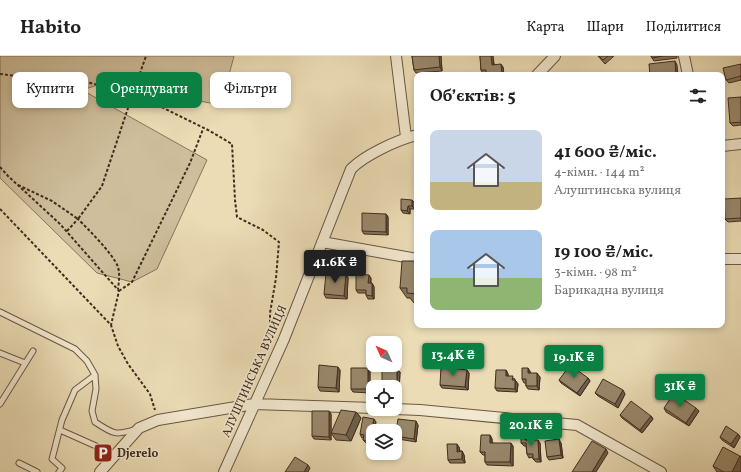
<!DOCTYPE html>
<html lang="uk">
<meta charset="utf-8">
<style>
:root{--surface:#fff;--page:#f6f6f6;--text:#202124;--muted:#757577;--line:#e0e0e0;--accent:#0b8043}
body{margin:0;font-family:Vollkorn,serif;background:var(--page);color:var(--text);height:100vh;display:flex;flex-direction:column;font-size:15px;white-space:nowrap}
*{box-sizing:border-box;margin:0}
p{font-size:13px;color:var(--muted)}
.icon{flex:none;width:22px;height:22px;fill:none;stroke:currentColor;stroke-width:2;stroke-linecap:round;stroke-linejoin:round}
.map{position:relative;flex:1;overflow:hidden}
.drawer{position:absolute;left:414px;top:16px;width:311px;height:256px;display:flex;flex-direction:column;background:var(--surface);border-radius:8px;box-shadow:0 2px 6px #0003}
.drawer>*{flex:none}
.banner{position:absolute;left:12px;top:16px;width:342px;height:36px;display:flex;gap:8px}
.needle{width:26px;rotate:315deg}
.fabs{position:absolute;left:366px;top:280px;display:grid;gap:8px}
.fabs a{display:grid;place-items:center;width:36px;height:36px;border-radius:8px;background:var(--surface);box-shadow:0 2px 6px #0003;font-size:20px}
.price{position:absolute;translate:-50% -34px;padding:0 9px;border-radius:4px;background:var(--accent);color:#fff;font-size:13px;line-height:26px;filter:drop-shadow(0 1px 2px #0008)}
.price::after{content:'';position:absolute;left:50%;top:24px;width:12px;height:9px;margin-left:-6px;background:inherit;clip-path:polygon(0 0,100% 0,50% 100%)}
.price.current{background:#222;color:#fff}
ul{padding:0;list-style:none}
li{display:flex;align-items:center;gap:12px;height:100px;padding:0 16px}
li span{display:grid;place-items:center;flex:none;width:112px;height:80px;border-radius:8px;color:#555}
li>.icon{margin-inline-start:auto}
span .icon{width:48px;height:48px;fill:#fffc;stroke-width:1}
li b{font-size:17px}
h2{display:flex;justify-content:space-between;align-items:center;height:48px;padding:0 16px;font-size:17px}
.tag{padding:0 14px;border-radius:8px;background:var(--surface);box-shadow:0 2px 6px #0003;font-size:14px;line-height:36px}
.tag.current{background:var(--accent);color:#fff}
header{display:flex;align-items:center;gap:24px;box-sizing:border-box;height:56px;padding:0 20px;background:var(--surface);border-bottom:1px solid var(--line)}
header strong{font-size:19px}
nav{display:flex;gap:22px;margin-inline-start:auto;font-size:14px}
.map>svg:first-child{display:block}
</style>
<header>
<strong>Habito</strong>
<nav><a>Карта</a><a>Шари</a><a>Поділитися</a></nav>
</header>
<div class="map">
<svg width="741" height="416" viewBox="0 0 741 416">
<rect width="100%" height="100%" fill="#ebdcb5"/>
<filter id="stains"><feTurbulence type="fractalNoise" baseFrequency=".005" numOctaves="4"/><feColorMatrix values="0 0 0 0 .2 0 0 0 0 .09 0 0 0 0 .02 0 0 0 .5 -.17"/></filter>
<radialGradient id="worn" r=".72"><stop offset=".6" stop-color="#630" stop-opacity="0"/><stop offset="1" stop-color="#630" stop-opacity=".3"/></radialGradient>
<path fill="#cebe9b" stroke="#87755c" d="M0,0H234L221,49L104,27L82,34L207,104L157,213L132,226L97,217L0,122Z"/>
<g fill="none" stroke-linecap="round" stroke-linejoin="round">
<defs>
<path id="service" d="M0,256L75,293L87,305L95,319L96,333L92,355L95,366C113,378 116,380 136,373
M0,297L25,307
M0,348L33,295
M60,374L96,390
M19,407L37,416
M59,416L62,412L52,403L62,364L75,334L95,319"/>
<path id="minor" d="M396,0L406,81
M684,0L688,19
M537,19L555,0
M722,90L741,88
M322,186L417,203
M722,203H741
M395,353L420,354L577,369L661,416
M100,416L139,372L158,364L254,348L373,352
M224,416L284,283L351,113C365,99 397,84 417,79"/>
</defs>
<use href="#service" stroke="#6b5843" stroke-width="7"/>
<use href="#minor" stroke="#6b5843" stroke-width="12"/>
<path stroke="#402c1d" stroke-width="2" stroke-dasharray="3 2" stroke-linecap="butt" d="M0,18L73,27L86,26L133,37L146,0
M0,111L8,120L60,168L119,235L111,269
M18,129L52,145L78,163L102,130L133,37L208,74L232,88L235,144L237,161L263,174L279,186L276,222L270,257V279L273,280
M0,153L111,269L118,290L128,308L150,338L155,354
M67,175L78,163C88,173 114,199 118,211C120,218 119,225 118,233
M119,235L132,226L190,107L203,73"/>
<use href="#service" stroke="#f2e8cf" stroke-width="5"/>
<use href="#minor" stroke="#f2e8cf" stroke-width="10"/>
</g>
<path fill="#84755d" stroke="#402c1d" d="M412,0H441L442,15L416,17L414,14Z
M480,0H493L494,8L503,11L504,19H486V17L483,18L481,14Z
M598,0H614L605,8Z
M651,0H677V2L654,5L652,2Z
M741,8V24L729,27L726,24Z
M741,41V69L733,70L730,67Z
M741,142V165L728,166L725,163Z
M412,144L415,147L414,153H410V158L403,157L401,154Z
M386,158L388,161V179L364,178L362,175Z
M417,205V247H414L410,242H407L400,232Z
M346,218L348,222L347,243L326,242L324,238Z
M371,222V227H372L374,231V243H368L366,239V237H358L356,234Z
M368,312L370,316V337L353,336L351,333Z
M340,314L339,336L320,335L318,331Z
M506,314L508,318V320L515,323V324L518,328L517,336L497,335L495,332Z
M530,315V317L540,321L539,334L528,333L526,330V327H524L522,323Z
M400,316L399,336L395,335V331Z
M469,317L468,334L442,332L440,329Z
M588,322L590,325L580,340L561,327L559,324Z
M595,337L625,338L618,352L598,340Z
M664,352L699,355L689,370L666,356Z
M329,355L331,358V384L314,383L312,380Z
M356,356L361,362L351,385L336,384L331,377Z
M620,359L651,360L653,363L642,377L622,362Z
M376,366L373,375V380L371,388L366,387L363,384L364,382H362L360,378Z
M418,369L416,386L398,383L395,380Z
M738,378L740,381L734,392L722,384L720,381Z
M490,379L492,383V387L513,390V410L487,409L485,406V399H483L480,396Z
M527,382V384L540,387L541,406H536L533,403V401L529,402L527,398L526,390H524L521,387Z
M561,387L563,402L549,404L547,401Z
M459,391L460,395H462L464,399L465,407H450L448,404Z
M741,401V414L740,416H717L713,410Z"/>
<path fill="#6b5f4c" stroke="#402c1d" d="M439,0H441L442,15L440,11Z
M491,0H493L494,12L492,9Z
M675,5L677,9L678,19H676Z
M501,8L503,11L504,19H502Z
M412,144L415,147L414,153L412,150Z
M408,150L410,153V158L407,155Z
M386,158L388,161V179L386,176Z
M346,218L348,222L347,243L344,240Z
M369,219L371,222L370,230L368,227Z
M372,227L374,231V243L372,240Z
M338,311L340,314L339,336L336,332Z
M368,312L370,316V337L368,333Z
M528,312L530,315V320L528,317Z
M397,313L400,316L399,336L397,332Z
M467,314L469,317L468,334L465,331Z
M506,314L508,318V323L506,320Z
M537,317L540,321L539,334L537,330Z
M588,322L590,325L580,340L577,337Z
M515,324L518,328L517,336L515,333Z
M623,334L625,338L618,352L615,348Z
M696,352L699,355L689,370L686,367Z
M329,355L331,358V384L329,381Z
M356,356L361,362L351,385L346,379Z
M651,360L653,363L642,377L640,374Z
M374,363L376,366L374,375H373V380L371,388L369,385Z
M416,365L418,369L416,386L414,383Z
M738,378L740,381L734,392L731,388Z
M490,379L492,383V390L490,387Z
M525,379L527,382V387L525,384Z
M559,383L561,387L563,402L561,399Z
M538,384L540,387L541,406L539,403Z
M511,387L513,390V410L510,406Z
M457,388L459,391L460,399L457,396Z
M606,393L608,397L596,416H592Z
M462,395L464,399L465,407L462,403Z
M740,400L741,401V414L740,416H732Z
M308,409L310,412L308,416H304Z"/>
<path fill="#99886c" stroke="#402c1d" d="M412,0H439L440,11L414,14Z
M480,0H491L492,9L501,8L502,19H486V14H481Z
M599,0H608L603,4Z
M651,0H663L652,2Z
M675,5L676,19H650L649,8Z
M741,8V20L726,24L723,12Z
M741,41V66L730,67L728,42Z
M741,142V162L725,163L724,143Z
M401,143L412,144V150H408L407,155L401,154Z
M362,157L386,158V176L362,175Z
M402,205H417V238L407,237V232H400Z
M326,217L346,218L344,240L324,238Z
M356,218L369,219L368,227H372V240L366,239V234H356Z
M319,309L338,311L336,332L318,331Z
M570,309L588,322L577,337L559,324Z
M441,311L467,314L465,331L440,329Z
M351,312H368V333H351Z
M382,312L397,313V332H395V331H382Z
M522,312H528V317H537V330H526V323H522Z
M496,314H506V320H513L512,324H515V333L495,332Z
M603,323L623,334L615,348L595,337Z
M674,337L696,352L686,367L664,352Z
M631,345L651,360L640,374L620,359Z
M341,354L356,356L346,379L331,377Z
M312,355H329V381L312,380Z
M363,361L374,363L369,385L363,384L364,379L360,378Z
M398,363L416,365L414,383L395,380Z
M726,370L738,378L731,388L720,381Z
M481,379H490V387H511L510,406H485V396H480Z
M521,379H525V384H538L539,403H533V398H527L526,387H521Z
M559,383L561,399L547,401L545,385Z
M592,385L606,393L592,416H572Z
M447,388H457V396L462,395V403L448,404Z
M723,391L740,400L732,416H724L713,410Z
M295,401L308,409L304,416H285Z"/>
<defs>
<symbol id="parking-square" viewBox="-11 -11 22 22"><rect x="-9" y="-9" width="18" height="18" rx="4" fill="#8f2418" stroke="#f2e8cf"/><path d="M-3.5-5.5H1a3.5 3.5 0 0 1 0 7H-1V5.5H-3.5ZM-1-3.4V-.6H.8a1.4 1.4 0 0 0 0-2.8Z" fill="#fff"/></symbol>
</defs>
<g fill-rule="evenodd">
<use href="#parking-square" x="92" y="386" width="22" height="22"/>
</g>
<g text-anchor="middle" stroke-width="3" stroke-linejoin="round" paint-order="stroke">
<g font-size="12" fill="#402c1d" stroke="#f2e8cf">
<text transform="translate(254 315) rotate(-66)" y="4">АЛУШТИНСЬКА ВУЛИЦЯ</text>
</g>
<g font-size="12" font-weight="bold" fill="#402c1d" stroke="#f2e8cf" text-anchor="start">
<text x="117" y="401">Djerelo</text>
</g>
</g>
<rect width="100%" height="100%" filter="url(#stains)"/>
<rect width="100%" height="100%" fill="url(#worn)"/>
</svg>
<div class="fabs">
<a><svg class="needle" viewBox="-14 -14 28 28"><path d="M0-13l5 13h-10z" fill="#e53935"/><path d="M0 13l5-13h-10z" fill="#757577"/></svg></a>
<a><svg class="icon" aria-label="locate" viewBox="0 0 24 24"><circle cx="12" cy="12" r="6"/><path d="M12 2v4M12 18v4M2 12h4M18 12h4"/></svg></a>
<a><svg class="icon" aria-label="layers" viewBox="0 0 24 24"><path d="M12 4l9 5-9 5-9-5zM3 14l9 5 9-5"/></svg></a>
</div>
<b class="price current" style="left:335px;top:228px">41.6K ₴</b>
<b class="price" style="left:453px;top:321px">13.4K ₴</b>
<b class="price" style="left:574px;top:323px">19.1K ₴</b>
<b class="price" style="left:680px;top:352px">31K ₴</b>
<b class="price" style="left:531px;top:391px">20.1K ₴</b>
<div class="banner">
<a class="tag">Купити</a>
<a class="tag current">Орендувати</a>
<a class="tag">Фільтри</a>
</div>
<section class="drawer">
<h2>Об’єктів: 5<svg class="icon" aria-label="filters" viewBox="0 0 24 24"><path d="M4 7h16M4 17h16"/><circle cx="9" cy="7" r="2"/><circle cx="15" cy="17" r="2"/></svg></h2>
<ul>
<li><span style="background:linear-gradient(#c9d6e8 65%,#c2b280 0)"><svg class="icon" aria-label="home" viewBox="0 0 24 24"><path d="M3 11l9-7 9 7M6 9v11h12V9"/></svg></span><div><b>41 600 ₴/міс.</b><p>4-кімн. · 144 m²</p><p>Алуштинська вулиця</p></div></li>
<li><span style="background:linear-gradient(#a9c7e8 60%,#8fb573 0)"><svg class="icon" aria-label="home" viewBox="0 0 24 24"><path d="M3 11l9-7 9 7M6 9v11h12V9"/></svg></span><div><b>19 100 ₴/міс.</b><p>3-кімн. · 98 m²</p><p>Барикадна вулиця</p></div></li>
</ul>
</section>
</div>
